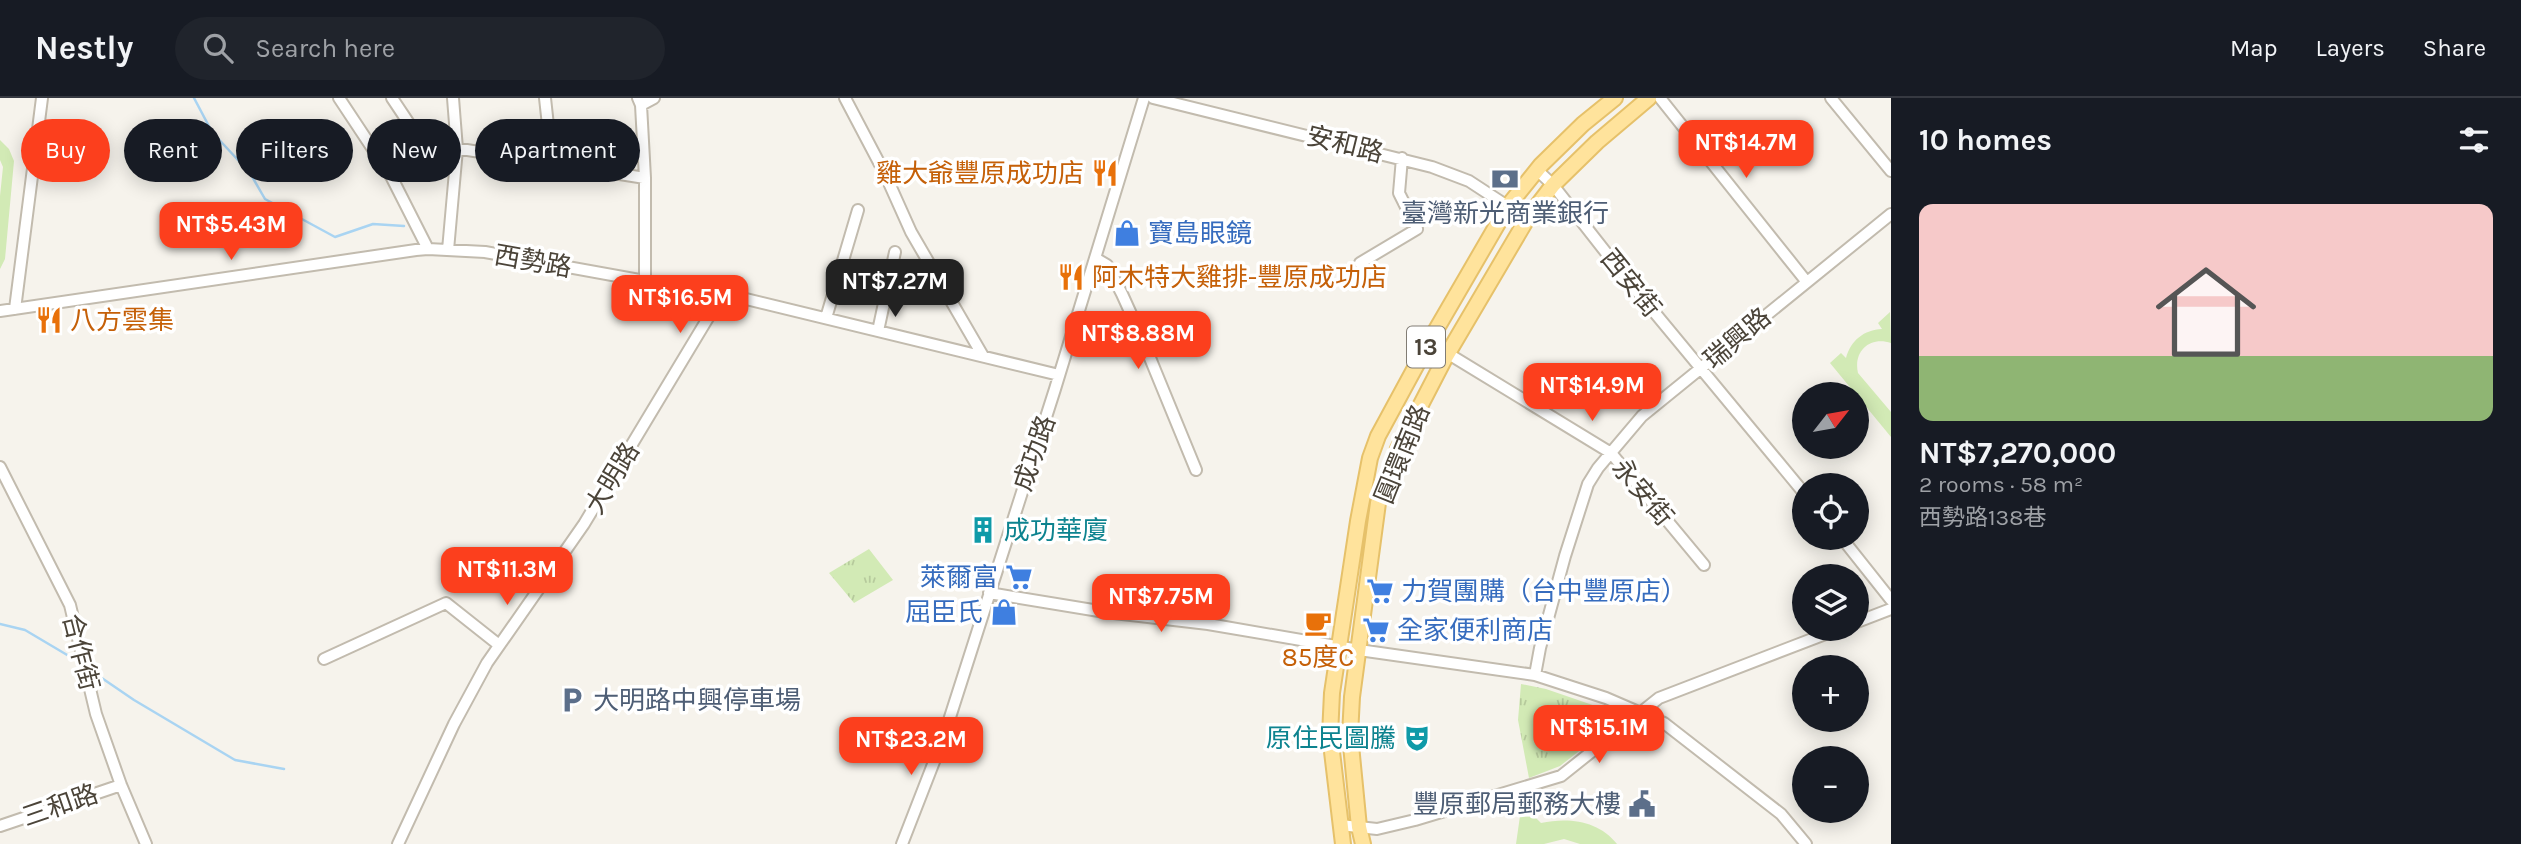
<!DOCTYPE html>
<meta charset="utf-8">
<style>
:root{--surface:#171b24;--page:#20242c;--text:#f1f3f6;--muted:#9ea1a6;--line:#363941;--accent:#fc3f1d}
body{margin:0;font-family:Karla,"Noto Sans TC",sans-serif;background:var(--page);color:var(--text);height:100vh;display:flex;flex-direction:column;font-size:26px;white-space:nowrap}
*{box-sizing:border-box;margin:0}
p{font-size:23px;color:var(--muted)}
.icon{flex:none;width:38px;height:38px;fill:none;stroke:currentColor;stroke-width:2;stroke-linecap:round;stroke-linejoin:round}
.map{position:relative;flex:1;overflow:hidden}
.details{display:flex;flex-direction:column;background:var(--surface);width:630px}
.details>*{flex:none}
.top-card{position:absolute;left:21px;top:21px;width:665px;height:63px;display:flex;gap:14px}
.needle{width:46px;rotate:59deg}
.fabs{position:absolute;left:1792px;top:284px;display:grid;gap:14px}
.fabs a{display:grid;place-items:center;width:77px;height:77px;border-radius:50%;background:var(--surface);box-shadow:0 4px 18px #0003;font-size:35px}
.price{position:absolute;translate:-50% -60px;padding:0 16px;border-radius:14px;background:var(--accent);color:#fff;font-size:23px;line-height:46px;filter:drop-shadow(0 2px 4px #0008)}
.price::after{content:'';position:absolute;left:50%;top:42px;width:21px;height:16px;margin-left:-10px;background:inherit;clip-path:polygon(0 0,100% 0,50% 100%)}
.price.selected{background:#222;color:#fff}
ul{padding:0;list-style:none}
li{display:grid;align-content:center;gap:14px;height:371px;padding:0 28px}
li span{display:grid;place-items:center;height:217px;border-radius:14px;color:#555}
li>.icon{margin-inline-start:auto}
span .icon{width:126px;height:126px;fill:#fffc;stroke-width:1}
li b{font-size:30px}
h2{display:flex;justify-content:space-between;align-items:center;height:84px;padding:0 28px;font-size:30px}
.tag{padding:0 24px;border-radius:32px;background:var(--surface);box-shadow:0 4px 18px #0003;font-size:24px;line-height:63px}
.tag.selected{background:var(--accent);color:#fff}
header{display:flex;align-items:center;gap:42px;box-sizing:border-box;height:98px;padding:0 35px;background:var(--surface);border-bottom:2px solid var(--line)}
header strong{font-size:33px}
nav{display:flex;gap:38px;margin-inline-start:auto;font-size:24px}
.search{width:490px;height:63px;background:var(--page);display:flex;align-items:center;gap:18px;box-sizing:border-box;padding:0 24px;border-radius:38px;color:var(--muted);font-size:26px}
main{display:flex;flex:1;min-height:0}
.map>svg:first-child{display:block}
</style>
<header>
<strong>Nestly</strong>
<div class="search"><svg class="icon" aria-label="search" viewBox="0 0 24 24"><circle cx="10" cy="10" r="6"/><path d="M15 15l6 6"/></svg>Search here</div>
<nav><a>Map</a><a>Layers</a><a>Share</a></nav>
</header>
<main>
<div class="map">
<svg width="1891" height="746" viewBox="0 0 1891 746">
<defs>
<pattern id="grass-tufts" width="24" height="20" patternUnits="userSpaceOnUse" patternTransform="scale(1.75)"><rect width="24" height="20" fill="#d2eab5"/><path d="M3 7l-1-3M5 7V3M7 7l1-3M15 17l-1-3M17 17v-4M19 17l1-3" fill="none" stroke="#b6ca9c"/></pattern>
</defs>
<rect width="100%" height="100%" fill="#f6f3ec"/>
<path fill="url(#grass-tufts)" d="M869,451L893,482L854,505L829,475Z
M1521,586L1546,591L1610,613L1615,618V625L1560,668L1529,680L1518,622Z"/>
<path fill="#d2eab5" d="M0,42L9,51L14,63L5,161L0,171V98L3,69L0,62Z
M1890,214L1891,245C1870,238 1853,253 1858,275L1891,314V339L1830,265L1841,255L1846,260C1851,242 1864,232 1882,231L1878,225Z
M1520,718L1535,719L1541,725C1569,719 1599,723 1617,746H1580L1564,741L1544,746H1516Z"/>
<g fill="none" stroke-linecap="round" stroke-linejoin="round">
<path stroke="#a9d4f2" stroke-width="2.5" d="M194,0L212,34L250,75L265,101L335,139L373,126L404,128
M0,526L25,532L79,564
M90,572L134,602L235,662L284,671"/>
<defs>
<path id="minor" d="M339,0L392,80L428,151
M392,0L414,33L429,46L645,80
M545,0L552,64
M638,0L641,7L645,80V183
M845,0L885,76L911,134L983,258
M1153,0L1432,69L1469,83L1527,121
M1660,0L1806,183
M1831,0L1891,73
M641,7L654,0
M1537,72L1553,87L1626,180L1804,395
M448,152L457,51L453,0
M1095,160L1107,167L1122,196L1141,238L1196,372
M1360,165L1417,131L1399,95L1402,60
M15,211L42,0
M0,213L416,152L428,151L485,154L645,183L709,192L1059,277
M826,220L858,112
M878,233L895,154
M1429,244L1611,355L1704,467
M0,369L70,507L96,616L121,687L146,746
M1841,439L1891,502
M989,495L1105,514L1208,526L1359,552L1535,577L1606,600L1664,625L1781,716L1806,746
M1857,524L1891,511
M324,561L446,505L499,547
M1535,577L1540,550L1565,458L1588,386L1598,370L1642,318L1891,116
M1340,727L1377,731L1415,722L1561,678L1659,600L1841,530
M0,728L121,687
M398,746L454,626L487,565L584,426L723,195
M902,746L944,638L1055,291L1144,0"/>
<path id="major" d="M1343,746L1330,637L1332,595L1358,423L1370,360L1378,338L1429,244L1508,108L1541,67L1583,26L1615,0
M1363,746L1359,729L1350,637L1352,599L1378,405L1398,351L1444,262L1527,121L1553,87L1597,44L1649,0"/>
</defs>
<use href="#minor" stroke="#c2bbae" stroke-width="14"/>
<use href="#major" stroke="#e6c16a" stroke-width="18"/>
<use href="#minor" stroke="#fff" stroke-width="10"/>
<use href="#major" stroke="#ffe39c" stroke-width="14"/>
</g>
<defs>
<symbol id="restaurant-bare" viewBox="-9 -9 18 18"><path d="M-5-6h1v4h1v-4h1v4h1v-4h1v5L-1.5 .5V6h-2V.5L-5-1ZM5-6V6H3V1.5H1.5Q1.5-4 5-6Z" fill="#e8710a" stroke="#fff" stroke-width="2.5" paint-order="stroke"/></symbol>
<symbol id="bank-bare" viewBox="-9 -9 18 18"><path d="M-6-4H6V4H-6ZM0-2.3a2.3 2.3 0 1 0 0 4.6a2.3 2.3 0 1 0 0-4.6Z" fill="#5c6f8a" stroke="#fff" stroke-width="2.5" paint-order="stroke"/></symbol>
<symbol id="shop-bare" viewBox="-9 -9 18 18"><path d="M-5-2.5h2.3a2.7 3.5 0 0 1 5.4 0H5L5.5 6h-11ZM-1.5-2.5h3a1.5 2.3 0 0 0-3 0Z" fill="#3f7fe0" stroke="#fff" stroke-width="2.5" paint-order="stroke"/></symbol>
<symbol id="building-bare" viewBox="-9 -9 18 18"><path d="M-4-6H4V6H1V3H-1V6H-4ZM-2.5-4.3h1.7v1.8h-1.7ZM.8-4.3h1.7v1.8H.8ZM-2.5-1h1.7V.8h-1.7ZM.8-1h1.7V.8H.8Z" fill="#0f9aa8" stroke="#fff" stroke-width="2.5" paint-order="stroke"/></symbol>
<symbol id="supermarket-bare" viewBox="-9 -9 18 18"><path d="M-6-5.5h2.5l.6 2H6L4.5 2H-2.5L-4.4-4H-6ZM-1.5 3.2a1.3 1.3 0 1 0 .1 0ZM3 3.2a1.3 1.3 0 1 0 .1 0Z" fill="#3f7fe0" stroke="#fff" stroke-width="2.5" paint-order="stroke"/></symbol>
<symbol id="cafe-bare" viewBox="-9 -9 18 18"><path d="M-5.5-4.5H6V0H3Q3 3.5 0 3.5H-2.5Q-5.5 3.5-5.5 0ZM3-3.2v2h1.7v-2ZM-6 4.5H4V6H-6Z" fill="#e8710a" stroke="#fff" stroke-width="2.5" paint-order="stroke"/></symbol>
<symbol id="parking-bare" viewBox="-9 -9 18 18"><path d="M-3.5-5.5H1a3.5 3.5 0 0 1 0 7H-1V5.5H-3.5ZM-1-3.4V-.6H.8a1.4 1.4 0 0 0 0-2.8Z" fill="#5c6f8a" stroke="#fff" stroke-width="2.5" paint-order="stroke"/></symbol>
<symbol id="theatre-bare" viewBox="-9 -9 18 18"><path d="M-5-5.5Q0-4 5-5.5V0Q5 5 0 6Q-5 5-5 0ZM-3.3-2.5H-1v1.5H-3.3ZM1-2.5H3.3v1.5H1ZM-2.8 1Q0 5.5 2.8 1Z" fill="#0f9aa8" stroke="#fff" stroke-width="2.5" paint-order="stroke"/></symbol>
<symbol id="civic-bare" viewBox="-9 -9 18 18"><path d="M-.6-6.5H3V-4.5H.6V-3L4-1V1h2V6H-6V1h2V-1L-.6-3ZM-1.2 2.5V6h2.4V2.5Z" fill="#5c6f8a" stroke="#fff" stroke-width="2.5" paint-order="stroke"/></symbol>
</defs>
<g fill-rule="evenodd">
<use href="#restaurant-bare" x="1086" y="56" width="38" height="38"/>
<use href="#bank-bare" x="1486" y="62" width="38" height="38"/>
<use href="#shop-bare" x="1108" y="116" width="38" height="38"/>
<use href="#restaurant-bare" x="1052" y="160" width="38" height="38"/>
<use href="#restaurant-bare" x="30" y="203" width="38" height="38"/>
<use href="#building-bare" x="964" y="413" width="38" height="38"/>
<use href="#supermarket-bare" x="1000" y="460" width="38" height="38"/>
<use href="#supermarket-bare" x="1361" y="474" width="38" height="38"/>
<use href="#shop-bare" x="985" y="495" width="38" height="38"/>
<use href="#cafe-bare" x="1299" y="506" width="38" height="38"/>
<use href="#supermarket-bare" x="1357" y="513" width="38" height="38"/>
<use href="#parking-bare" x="553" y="583" width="38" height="38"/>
<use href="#theatre-bare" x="1398" y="621" width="38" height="38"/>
<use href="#civic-bare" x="1623" y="687" width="38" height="38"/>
</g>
<g text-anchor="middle" stroke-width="7" stroke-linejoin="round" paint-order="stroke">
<rect fill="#fff" stroke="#817c74" stroke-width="2" x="1407" y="228.5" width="38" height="41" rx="5"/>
<g font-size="24" font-weight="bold" fill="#4b4439">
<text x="1426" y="257">13</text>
</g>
<g font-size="26" fill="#4b4439" stroke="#fff">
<text transform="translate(1345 46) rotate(14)" y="9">安和路</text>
<text transform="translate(533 163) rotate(10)" y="9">西勢路</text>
<text transform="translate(1631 185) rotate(51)" y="9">西安街</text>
<text transform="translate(1737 240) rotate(-40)" y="9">瑞興路</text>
<text transform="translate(1034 355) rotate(-71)" y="9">成功路</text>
<text transform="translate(1402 356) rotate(-68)" y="9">圓環南路</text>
<text transform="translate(612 380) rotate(-59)" y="9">大明路</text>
<text transform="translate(1643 394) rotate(50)" y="9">永安街</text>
<text transform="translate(81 554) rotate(76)" y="9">合作街</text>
<text transform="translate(60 707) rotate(-19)" y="9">三和路</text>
</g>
<g font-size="26" fill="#c56008" stroke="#fff" text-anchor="start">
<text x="1084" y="84" text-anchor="end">雞大爺豐原成功店</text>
<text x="1092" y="188">阿木特大雞排-豐原成功店</text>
<text x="70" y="231">八方雲集</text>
<text x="1318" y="568" text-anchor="middle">85度C</text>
</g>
<g font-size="26" fill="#4e5e75" stroke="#fff">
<text x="1505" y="124">臺灣新光商業銀行</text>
<text x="593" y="611" text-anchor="start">大明路中興停車場</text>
<text x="1621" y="715" text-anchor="end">豐原郵局郵務大樓</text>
</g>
<g font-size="26" fill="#366cbe" stroke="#fff" text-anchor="start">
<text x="1148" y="144">寶島眼鏡</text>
<text x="998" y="488" text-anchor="end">萊爾富</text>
<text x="1401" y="502">力賀團購（台中豐原店）</text>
<text x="983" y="523" text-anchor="end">屈臣氏</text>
<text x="1397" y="541">全家便利商店</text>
</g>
<g font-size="26" fill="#0d838f" stroke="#fff" text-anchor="start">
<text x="1004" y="441">成功華廈</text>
<text x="1396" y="649" text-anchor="end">原住民圖騰</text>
</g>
</g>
</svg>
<div class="fabs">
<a><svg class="needle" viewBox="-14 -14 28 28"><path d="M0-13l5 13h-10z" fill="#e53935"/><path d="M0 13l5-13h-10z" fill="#9ea1a6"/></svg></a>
<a><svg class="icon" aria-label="locate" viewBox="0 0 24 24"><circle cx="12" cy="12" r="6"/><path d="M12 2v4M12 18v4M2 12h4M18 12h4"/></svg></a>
<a><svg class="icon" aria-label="layers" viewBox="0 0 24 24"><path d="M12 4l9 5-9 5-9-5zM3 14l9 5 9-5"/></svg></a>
<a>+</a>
<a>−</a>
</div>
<b class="price" style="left:1746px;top:82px">NT$14.7M</b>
<b class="price" style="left:231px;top:164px">NT$5.43M</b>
<b class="price selected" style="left:895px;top:221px">NT$7.27M</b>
<b class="price" style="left:680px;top:237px">NT$16.5M</b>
<b class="price" style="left:1138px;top:273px">NT$8.88M</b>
<b class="price" style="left:1592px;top:325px">NT$14.9M</b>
<b class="price" style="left:507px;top:509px">NT$11.3M</b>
<b class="price" style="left:1161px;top:536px">NT$7.75M</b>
<b class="price" style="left:1599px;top:667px">NT$15.1M</b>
<b class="price" style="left:911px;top:679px">NT$23.2M</b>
<div class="top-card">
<a class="tag selected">Buy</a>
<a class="tag">Rent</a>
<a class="tag">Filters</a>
<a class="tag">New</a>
<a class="tag">Apartment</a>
</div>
</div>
<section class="details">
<h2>10 homes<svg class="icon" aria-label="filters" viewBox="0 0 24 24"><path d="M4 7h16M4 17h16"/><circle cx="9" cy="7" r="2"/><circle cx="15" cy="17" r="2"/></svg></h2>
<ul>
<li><span style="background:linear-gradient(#f6c9c9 70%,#8fb573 0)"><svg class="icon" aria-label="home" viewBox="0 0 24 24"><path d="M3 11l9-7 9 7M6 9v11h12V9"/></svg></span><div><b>NT$7,270,000</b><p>2 rooms · 58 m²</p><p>西勢路138巷</p></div></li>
</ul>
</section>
</main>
